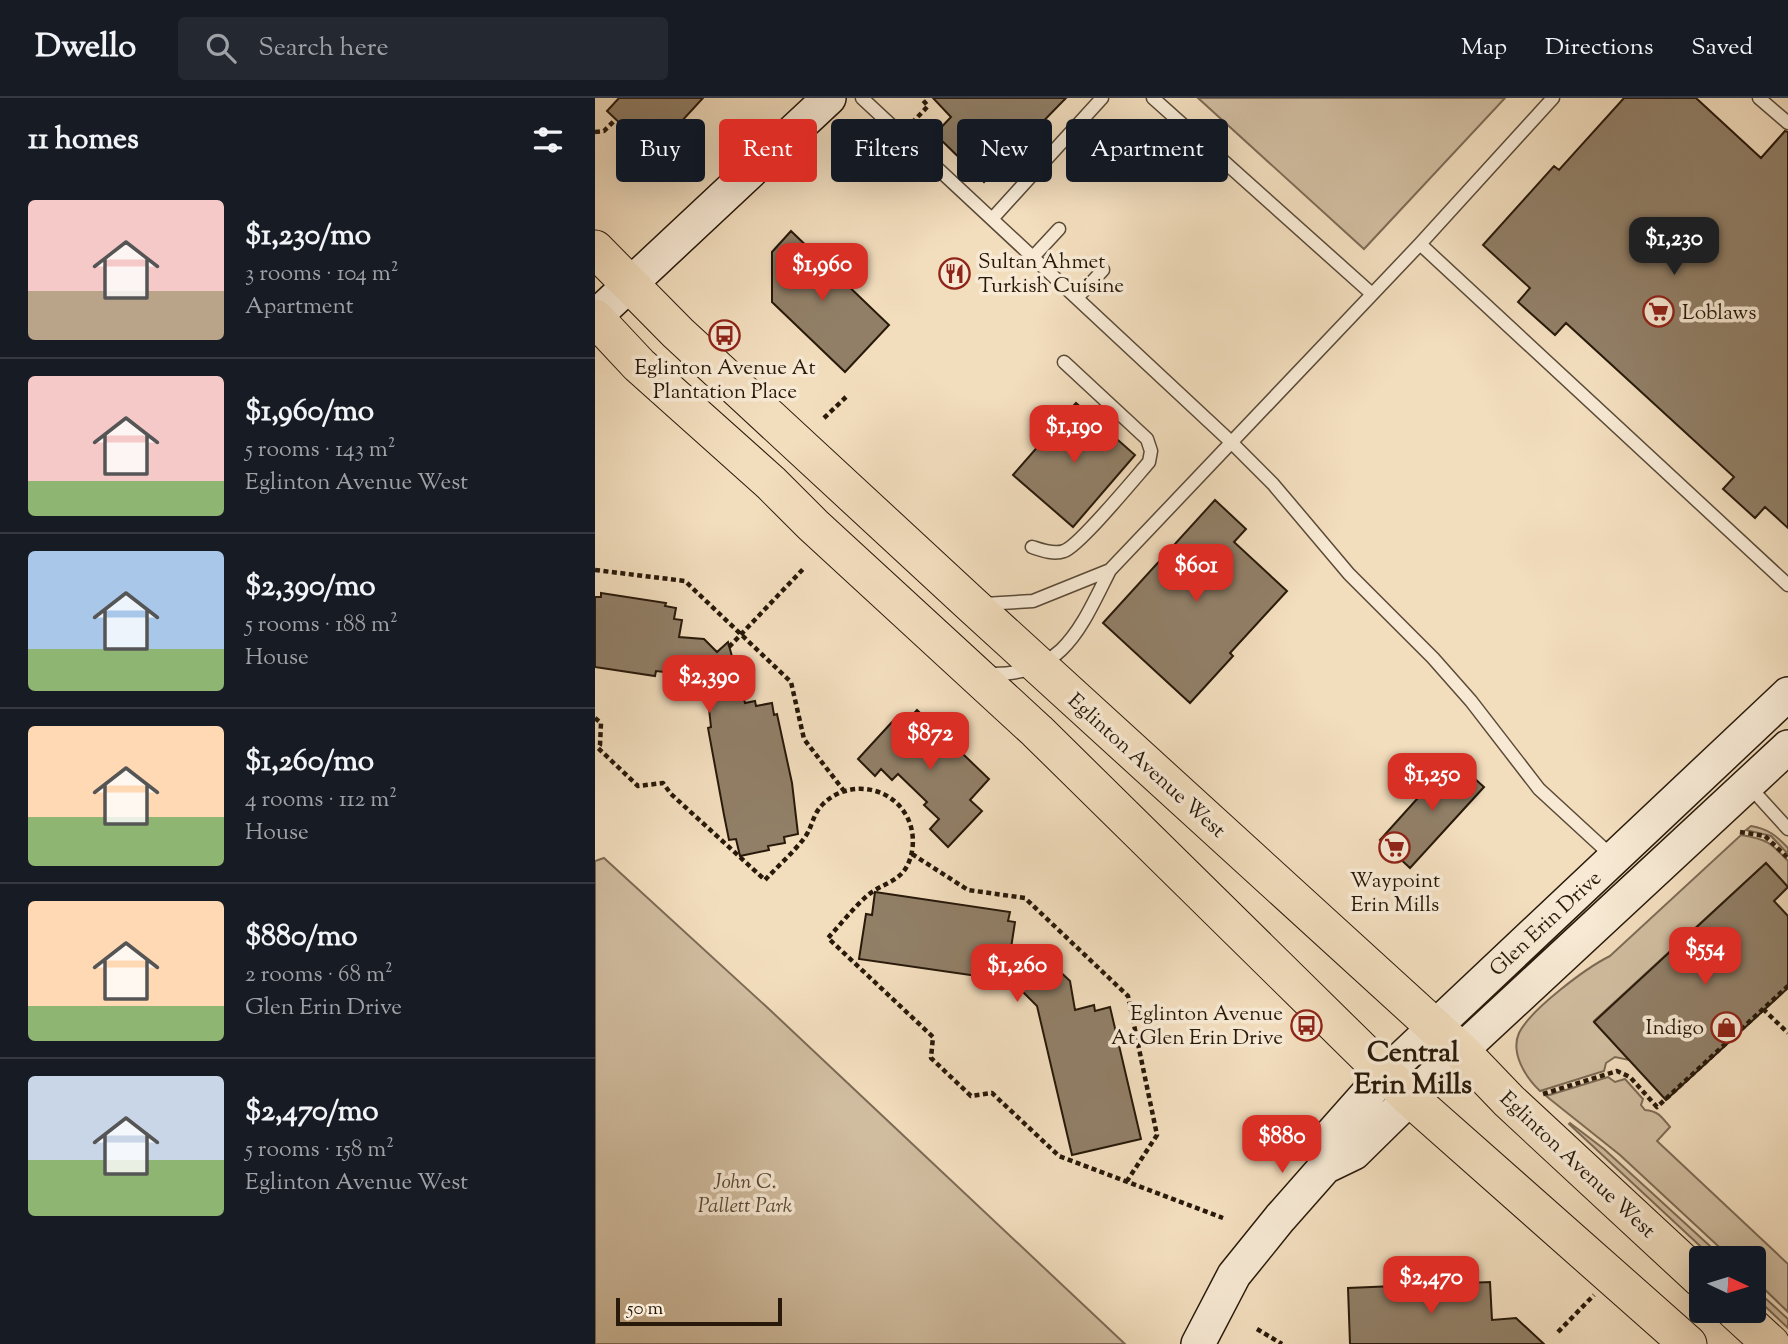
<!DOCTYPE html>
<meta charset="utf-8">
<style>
:root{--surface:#171b24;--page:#242831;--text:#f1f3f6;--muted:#9ea1a6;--line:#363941;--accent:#d93025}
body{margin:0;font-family:"Sorts Mill Goudy",serif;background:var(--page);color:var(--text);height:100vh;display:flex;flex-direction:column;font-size:26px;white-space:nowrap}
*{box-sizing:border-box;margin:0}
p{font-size:23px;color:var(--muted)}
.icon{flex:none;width:38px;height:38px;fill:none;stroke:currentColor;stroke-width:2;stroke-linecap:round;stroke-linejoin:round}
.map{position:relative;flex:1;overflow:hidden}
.side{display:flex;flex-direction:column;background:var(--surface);width:595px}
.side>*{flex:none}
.guide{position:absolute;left:21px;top:21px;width:665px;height:63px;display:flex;gap:14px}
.needle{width:46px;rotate:94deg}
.buttons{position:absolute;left:1094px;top:1148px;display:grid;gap:14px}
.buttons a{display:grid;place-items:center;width:77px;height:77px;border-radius:7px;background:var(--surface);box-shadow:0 7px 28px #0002;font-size:35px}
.scale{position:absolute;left:21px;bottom:18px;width:166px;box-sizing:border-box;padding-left:7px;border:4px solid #28190a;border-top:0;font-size:19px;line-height:24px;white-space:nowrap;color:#28190a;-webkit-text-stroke:5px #f7e9d4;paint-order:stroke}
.price{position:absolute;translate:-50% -60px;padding:0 16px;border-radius:14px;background:var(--accent);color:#fff;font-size:23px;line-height:46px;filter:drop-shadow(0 2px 4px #0008)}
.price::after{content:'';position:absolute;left:50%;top:42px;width:21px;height:16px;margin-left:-10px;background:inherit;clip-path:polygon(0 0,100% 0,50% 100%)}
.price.on{background:#222;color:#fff}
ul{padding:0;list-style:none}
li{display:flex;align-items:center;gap:21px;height:175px;padding:0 28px}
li+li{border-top:2px solid var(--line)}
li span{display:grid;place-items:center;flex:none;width:196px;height:140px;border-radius:7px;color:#555}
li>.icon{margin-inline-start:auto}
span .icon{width:84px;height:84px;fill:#fffc;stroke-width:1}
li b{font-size:30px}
h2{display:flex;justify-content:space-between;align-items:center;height:84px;padding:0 28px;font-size:30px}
.tag{padding:0 24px;border-radius:7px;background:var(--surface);box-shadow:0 7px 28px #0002;font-size:24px;line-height:63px}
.tag.on{background:var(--accent);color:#fff}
header{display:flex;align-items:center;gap:42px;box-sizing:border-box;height:98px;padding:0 35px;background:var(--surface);border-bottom:2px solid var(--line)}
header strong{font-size:33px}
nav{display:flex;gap:38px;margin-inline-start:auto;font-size:24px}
.search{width:490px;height:63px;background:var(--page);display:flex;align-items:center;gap:18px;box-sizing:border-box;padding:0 24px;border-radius:7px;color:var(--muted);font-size:26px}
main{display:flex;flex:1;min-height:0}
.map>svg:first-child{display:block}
</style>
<header>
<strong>Dwello</strong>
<div class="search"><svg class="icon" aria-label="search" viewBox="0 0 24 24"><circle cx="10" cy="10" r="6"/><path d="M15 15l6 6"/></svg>Search here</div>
<nav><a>Map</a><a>Directions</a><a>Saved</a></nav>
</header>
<main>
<section class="side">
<h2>11 homes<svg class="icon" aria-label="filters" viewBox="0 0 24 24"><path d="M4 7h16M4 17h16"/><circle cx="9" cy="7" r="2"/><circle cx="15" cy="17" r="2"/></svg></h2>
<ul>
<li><span style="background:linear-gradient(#f6c9c9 65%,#b9a48a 0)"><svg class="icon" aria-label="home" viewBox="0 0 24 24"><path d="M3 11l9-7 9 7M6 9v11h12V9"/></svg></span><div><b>$1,230/mo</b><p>3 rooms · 104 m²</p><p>Apartment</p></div></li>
<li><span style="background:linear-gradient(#f6c9c9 75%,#8fb573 0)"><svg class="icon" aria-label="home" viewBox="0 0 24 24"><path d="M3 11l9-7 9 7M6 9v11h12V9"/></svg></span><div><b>$1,960/mo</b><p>5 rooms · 143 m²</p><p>Eglinton Avenue West</p></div></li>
<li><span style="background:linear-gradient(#a9c7e8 70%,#8fb573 0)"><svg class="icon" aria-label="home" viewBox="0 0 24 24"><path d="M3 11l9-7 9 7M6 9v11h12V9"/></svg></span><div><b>$2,390/mo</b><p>5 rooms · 188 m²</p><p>House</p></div></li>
<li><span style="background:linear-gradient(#ffd9b3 65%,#8fb573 0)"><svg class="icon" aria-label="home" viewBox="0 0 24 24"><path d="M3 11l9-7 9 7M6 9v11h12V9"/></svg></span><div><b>$1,260/mo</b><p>4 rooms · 112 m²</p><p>House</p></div></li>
<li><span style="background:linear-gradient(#ffd9b3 75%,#8fb573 0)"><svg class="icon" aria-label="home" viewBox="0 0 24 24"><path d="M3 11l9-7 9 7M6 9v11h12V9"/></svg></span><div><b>$880/mo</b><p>2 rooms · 68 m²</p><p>Glen Erin Drive</p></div></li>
<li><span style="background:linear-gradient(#c9d6e8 60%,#8fb573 0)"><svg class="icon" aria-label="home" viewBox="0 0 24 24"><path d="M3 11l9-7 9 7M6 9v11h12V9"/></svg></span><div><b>$2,470/mo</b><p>5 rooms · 158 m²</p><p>Eglinton Avenue West</p></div></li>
</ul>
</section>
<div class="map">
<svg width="1193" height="1246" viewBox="0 0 1193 1246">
<rect width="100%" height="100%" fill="#f2ddbd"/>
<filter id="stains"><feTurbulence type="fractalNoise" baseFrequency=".00286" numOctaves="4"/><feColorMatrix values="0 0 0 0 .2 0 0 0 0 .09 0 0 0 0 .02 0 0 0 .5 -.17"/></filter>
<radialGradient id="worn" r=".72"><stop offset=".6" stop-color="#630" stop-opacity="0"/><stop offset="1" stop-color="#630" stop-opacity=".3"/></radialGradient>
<path fill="#d0bc9f" stroke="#7c6a54" stroke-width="2" d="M603,0H910L769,151Z
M1156,728C1173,731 1181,737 1193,750V756L1176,738L1151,732Z
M1146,737C1172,741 1176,745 1193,763V789L1171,765L999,923L1034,962L1020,959L1011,965L1009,973L945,993C931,980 915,955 924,935C936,911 991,870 1015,858Z
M9,760L175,912L530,1246H0V763Z
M1013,979L1020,984L1030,981L1048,1001L1046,1007L1050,1012C1063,1013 1066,1018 1075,1029L1062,1043L1193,1166V1214L1159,1181L1158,1160H1136L1025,1057L951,998Z
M975,1025L1009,1051L1128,1160H1118L974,1026Z
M1158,1189L1193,1221V1230L1159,1198Z"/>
<path fill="#917f67" stroke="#28190a" stroke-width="2" d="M24,0H108L61,51L34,25L30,30L12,13Z
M338,0H471L389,84L340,36L356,19Z
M1029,0H1101L1166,60L1190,33L1193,34V430L1170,409L1160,420L1128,391L1139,379L971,225L960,237L923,204L935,190L888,147L959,68L964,72Z
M196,133L294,227L250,274L177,204V154Z
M481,305L540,357L478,429L418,377Z
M620,402L651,431L639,444L692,493L635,555L638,558L595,605L508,525Z
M6,495L71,505L70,508L81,510L79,521L87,522L84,539L109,541L122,554L133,544L150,605L160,603L161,608L177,605L179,617L182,616L197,685L203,736L189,739L190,745L173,748L174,752L145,758L141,741L134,742L129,717L113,630L116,629L113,602L87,576L61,573L60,578L0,569V499H6Z
M322,612L394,681L375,702L387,713L353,749L335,731L344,721L329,707L332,704L303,676L297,682L286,671L280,678L263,661L298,623L306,630Z
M858,661L889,689L815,770L785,742Z
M1171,765L1193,789L1179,803L1193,818V890L1071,1002L999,924Z
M280,794L415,814L413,823L420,824L416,850L442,852L475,883L480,912L499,907L500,913L515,909L546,1041L477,1057L442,908L417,883L264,861L271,816L277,817Z
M895,1184L897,1222L921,1220L949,1246H755L753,1190Z"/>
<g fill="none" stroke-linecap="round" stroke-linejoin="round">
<defs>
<path id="lane" d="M267,0L635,343L678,386L754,476L838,560L876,603L944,691L1019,760
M558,0L777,196
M1164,0L1193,25
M397,121L507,0
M825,146L1193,487
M438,159L464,131
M482,200L508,172
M437,449C446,452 459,457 469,453C484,448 540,380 554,364L556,353L552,341L469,264
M389,506L438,503L515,472
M392,576C468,579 485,531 515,472L825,146L958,0
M1153,687L1193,731"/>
<path id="secondary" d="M0,219L234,0
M730,1069L735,1038L790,976L1193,596
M603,1246L639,1177L685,1120L730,1069L759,1055L815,1000L1193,649"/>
<path id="primary" d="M0,151L83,235L377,507L866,953L914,1003L1106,1181
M0,220L44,267L176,385L218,427L442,633L815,1000L1093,1246
M1140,1213L1176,1246"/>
</defs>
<use href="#lane" stroke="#5a4a37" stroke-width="15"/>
<use href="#secondary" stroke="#28190a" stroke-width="36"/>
<use href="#primary" stroke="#28190a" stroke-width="39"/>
<path stroke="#28190a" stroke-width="4.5" stroke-dasharray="5 3.5" stroke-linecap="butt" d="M317,25L333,8L326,0
M0,34L9,33L21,21
M229,320L251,299
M0,472L90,483L196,584L209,641L249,693
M134,549L210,469
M0,620L6,625L5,647L3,650L43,688L68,685L76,696L170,782C183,768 199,754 210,739C218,728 217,717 228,706C252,682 294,687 311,717C320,732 320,753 312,768C304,784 286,786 273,797C259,809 246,826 233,840L338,939L336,960L376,998L397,995L464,1058L628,1120
M1145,734L1170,738L1193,760
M317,756L373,792L430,800L533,898L562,1037L532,1083
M1168,911L1193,935
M948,996L1022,973L1035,979L1062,1009L1193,888
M662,1231L687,1246
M963,1234L999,1197"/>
<use href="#lane" stroke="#f7e9d4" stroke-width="12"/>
<use href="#secondary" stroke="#f7e9d4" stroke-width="33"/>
<use href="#primary" stroke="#f2ddbd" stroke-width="37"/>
</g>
<defs>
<symbol id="restaurant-ring" viewBox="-11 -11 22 22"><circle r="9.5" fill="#f7e9d4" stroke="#8f2418" stroke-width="1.5"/><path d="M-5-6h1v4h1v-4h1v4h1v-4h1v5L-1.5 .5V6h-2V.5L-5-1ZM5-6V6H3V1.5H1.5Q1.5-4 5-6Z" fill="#8f2418"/></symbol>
<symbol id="supermarket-ring" viewBox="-11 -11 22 22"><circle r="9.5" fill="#f7e9d4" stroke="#8f2418" stroke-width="1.5"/><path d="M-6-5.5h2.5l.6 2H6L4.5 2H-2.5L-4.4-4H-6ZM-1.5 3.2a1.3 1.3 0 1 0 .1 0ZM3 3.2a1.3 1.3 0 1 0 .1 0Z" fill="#8f2418"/></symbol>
<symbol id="bus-ring" viewBox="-11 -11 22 22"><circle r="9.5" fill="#f7e9d4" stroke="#8f2418" stroke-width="1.5"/><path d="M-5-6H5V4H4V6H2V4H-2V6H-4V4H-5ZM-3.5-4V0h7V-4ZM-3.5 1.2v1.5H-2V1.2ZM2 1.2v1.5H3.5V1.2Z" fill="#8f2418"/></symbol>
<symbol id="shop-ring" viewBox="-11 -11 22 22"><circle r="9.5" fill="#f7e9d4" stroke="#8f2418" stroke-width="1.5"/><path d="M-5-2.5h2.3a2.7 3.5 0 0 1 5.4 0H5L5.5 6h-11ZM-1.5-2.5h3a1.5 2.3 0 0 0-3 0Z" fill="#8f2418"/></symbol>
</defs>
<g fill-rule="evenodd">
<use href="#restaurant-ring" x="342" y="158" width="35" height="35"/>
<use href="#supermarket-ring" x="1046" y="196" width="35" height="35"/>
<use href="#bus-ring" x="112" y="220" width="35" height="35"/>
<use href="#supermarket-ring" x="782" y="732" width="35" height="35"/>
<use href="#bus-ring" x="694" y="910" width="35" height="35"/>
<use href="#shop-ring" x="1114" y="912" width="35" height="35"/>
</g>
<g text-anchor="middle" stroke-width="7" stroke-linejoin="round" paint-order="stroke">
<g font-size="21" fill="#28190a" stroke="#f7e9d4" text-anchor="start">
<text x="383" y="170">Sultan Ahmet<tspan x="383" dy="24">Turkish Cuisine</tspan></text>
<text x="1087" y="221">Loblaws</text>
<text x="130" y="276" text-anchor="middle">Eglinton Avenue At<tspan x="130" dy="24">Plantation Place</tspan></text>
<text x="800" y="789" text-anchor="middle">Waypoint<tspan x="800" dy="24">Erin Mills</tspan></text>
<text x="688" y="922" text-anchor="end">Eglinton Avenue<tspan x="688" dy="24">At Glen Erin Drive</tspan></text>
<text x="1109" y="936" text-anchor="end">Indigo</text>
</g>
<g font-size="21" fill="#28190a" stroke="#f7e9d4">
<text transform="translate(552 667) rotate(42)" y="7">Eglinton Avenue West</text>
<text transform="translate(950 825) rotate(-43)" y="7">Glen Erin Drive</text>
<text transform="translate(983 1066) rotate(43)" y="7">Eglinton Avenue West</text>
</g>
<g font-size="21" font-style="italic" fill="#5a4a37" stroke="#f7e9d4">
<text x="150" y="1090">John C.<tspan x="150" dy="24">Pallett Park</tspan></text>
</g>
<g font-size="28" font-weight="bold" fill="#28190a" stroke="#f7e9d4">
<text x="818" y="963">Central<tspan x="818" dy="32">Erin Mills</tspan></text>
</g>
</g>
<rect width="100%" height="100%" filter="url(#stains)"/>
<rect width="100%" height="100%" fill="url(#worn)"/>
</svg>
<div class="buttons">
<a><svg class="needle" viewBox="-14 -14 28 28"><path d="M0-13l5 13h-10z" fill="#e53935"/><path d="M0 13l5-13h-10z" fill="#9ea1a6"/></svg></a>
</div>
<div class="scale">50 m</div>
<b class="price on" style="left:1079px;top:179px">$1,230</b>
<b class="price" style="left:227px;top:205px">$1,960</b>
<b class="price" style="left:479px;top:367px">$1,190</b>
<b class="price" style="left:601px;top:506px">$601</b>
<b class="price" style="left:114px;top:617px">$2,390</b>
<b class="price" style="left:335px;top:674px">$872</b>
<b class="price" style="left:837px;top:715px">$1,250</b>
<b class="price" style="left:1110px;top:889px">$554</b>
<b class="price" style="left:422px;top:906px">$1,260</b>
<b class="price" style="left:687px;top:1077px">$880</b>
<b class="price" style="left:836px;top:1218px">$2,470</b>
<div class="guide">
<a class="tag">Buy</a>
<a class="tag on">Rent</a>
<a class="tag">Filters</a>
<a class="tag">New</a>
<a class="tag">Apartment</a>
</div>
</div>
</main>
